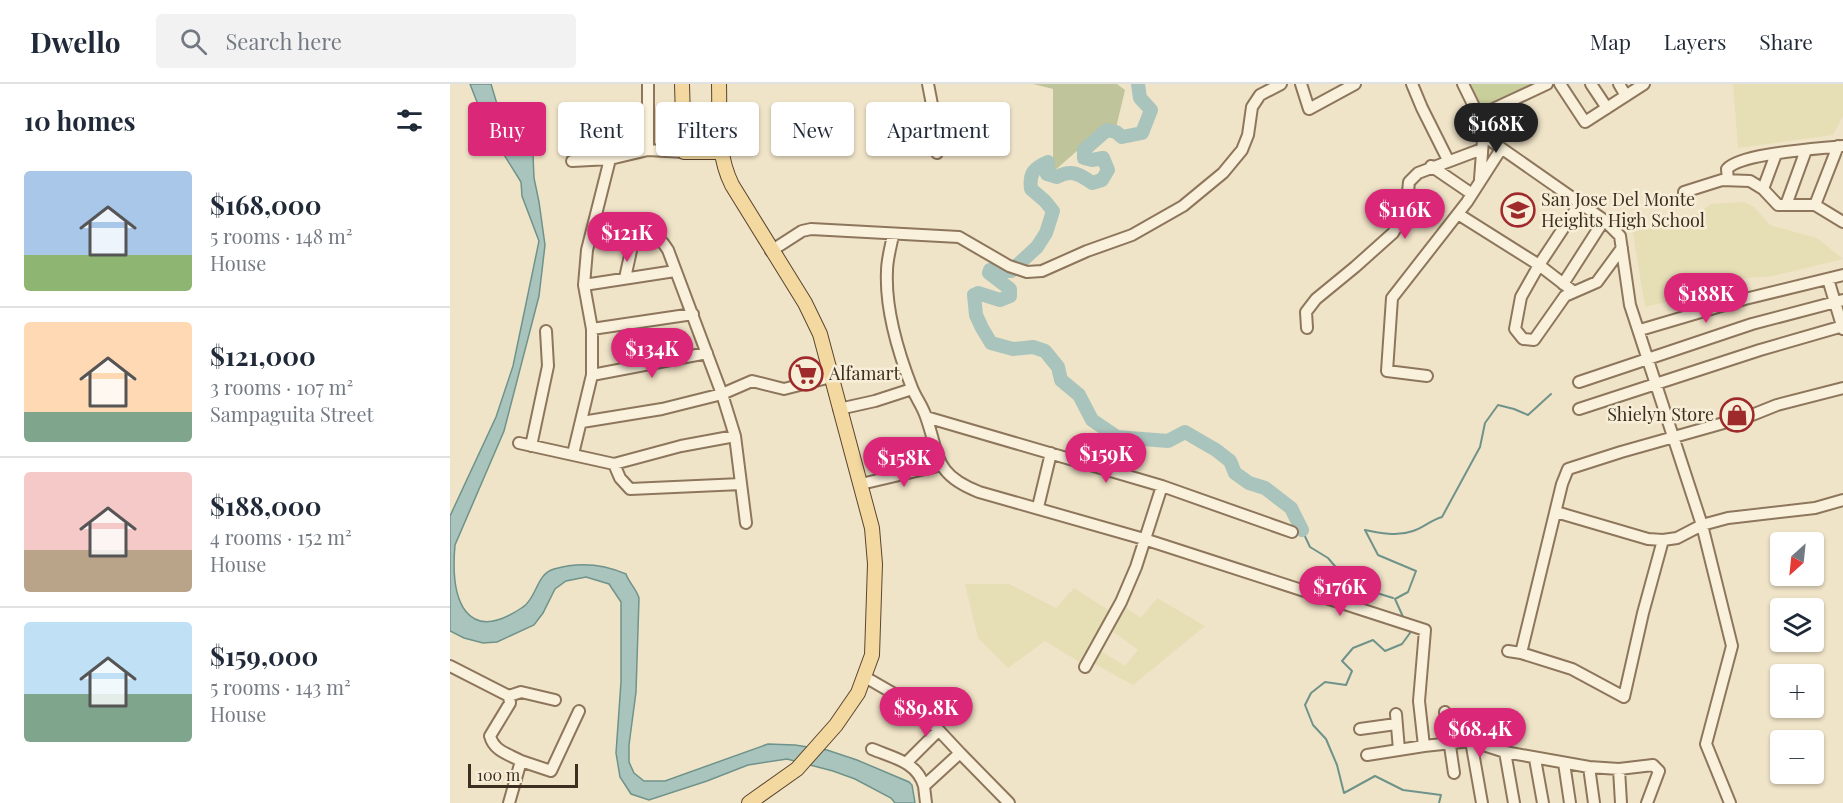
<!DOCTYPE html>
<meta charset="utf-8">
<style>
:root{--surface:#fff;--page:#f2f2f3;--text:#1f2937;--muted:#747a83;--line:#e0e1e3;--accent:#db2777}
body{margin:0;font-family:"Playfair Display",serif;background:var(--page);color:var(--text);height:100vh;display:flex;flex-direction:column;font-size:22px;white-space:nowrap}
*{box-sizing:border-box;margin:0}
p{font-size:20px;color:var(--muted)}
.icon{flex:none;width:33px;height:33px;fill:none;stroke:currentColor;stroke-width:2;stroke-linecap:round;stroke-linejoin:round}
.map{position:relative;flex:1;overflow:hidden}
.drawer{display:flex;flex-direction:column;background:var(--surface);width:450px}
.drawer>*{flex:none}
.top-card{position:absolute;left:18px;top:18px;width:570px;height:54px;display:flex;gap:12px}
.needle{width:39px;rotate:207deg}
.tools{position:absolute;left:1320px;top:448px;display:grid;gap:12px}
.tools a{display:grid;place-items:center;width:54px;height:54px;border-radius:6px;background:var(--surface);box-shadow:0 2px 4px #0004;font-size:30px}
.scale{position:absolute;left:18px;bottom:15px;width:110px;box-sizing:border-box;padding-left:6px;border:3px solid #3d2e20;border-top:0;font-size:16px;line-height:21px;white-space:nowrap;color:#3d2e20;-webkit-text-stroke:4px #f7eed8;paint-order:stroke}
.price{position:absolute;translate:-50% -51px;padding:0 14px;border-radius:21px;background:var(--accent);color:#fff;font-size:20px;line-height:39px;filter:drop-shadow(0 2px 3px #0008)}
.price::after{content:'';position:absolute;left:50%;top:36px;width:18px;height:14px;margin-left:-9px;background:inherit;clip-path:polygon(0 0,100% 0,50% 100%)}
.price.selected{background:#222;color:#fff}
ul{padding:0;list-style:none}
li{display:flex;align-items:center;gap:18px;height:150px;padding:0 24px}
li+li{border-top:2px solid var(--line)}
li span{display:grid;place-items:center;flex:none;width:168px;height:120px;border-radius:6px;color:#555}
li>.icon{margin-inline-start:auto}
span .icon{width:72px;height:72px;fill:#fffc;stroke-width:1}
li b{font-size:26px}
h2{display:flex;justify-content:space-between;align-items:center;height:72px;padding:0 24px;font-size:26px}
.chip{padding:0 21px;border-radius:6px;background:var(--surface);box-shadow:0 2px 4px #0004;font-size:21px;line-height:54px}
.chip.selected{background:var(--accent);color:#fff}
header{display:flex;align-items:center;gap:36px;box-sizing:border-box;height:84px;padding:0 30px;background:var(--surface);border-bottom:2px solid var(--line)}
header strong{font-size:28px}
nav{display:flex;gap:33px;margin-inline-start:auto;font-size:21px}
.search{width:420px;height:54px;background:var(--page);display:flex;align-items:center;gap:15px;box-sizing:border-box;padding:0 21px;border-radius:6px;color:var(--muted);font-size:22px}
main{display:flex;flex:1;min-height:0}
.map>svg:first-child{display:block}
</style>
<header>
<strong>Dwello</strong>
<div class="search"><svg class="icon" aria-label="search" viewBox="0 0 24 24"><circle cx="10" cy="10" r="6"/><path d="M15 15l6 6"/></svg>Search here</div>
<nav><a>Map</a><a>Layers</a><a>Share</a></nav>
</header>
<main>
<section class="drawer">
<h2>10 homes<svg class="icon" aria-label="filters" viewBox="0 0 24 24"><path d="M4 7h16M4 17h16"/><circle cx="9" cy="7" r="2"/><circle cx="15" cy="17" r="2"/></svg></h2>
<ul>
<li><span style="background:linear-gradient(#a9c7e8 70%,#8fb573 0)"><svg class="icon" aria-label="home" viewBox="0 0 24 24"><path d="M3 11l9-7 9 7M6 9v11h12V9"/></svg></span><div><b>$168,000</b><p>5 rooms · 148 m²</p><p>House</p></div></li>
<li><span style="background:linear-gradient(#ffd9b3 75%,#7fa58c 0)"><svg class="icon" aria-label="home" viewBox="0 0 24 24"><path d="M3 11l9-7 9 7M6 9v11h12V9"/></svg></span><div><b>$121,000</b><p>3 rooms · 107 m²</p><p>Sampaguita Street</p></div></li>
<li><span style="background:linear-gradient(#f6c9c9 65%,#b9a48a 0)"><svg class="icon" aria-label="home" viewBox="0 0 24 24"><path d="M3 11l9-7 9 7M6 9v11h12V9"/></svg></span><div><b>$188,000</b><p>4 rooms · 152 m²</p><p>House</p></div></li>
<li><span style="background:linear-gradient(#bfe0f5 60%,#7fa58c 0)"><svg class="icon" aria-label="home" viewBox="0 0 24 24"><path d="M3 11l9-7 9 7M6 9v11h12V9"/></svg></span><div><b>$159,000</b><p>5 rooms · 143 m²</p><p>House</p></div></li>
</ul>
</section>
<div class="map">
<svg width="1393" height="719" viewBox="0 0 1393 719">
<rect width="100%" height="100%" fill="#f0e4c8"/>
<path fill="#e6deb5" d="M1283,0H1393V32L1383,51L1288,64Z
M1294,118L1304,123L1320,141L1367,154L1393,175L1323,192L1285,195L1221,217L1195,223L1183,148L1196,144L1230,141L1261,120Z
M515,500H559L606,524L624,504L661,528L633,580L595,557L558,584L528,554Z
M707,514L755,542L683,601L643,579L651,567L675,582L688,566L662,547L675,523L691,534Z"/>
<path fill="#c9cf9b" d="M1021,0H1083L1032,24Z"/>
<path fill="#bfc49a" d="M583,0H667L675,6L666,44H653L603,88V5Z"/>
<path fill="#a9c4bc" stroke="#6f938a" stroke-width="1.5" d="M20,0H41L47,20L56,35L73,53L83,70L84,94L89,118L95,161L89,212L54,347L5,461C0,516 16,562 73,523C87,514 86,490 104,485C128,478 153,480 176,490C179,499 186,504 189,514L186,608L179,661V678L184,689L194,697H215L318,660L345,661L377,666L407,676L459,698L462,701L465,719H445L441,714L405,695L383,687L337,675L298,681L257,697L199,716L181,710L170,693L166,669L171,598V518L159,500L136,493L116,497L105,505L93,529L84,541L47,558L33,559L14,554L0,547V432L46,333L63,282L89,157L72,112L71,98L46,58L32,31Z"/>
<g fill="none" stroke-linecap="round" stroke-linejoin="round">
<path stroke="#6f938a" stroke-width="2" d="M852,446L860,463L878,474L901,501L943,514
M954,535L945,515L958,508L966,487L928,471L915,446C932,449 946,453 963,447C973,444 981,436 992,433L1030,363L1035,339L1048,321L1064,325L1078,331L1101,310
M959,546L960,549L952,560L935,567L923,556L903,564L892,577L902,587L896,601L875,598L861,609L855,621L863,641L876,655L887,681L894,709L925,692L953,706L991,711L989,719"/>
<path stroke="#a9c4bc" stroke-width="14" d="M688,0L690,14L701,26L692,49L672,53L666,48L657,46L634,66V74L642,76L653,74L658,86L652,96L642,99C630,90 621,85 607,93L597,90L598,78C584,84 579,89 581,105L595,117L603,127L596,149L587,163L561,187L540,186L539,189L560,205V212L550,216L528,209L524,211L526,231L532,244L541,259L563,265L583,263L595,267L608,283L611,296L629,311L642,336L667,353L718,357L735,348L766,366L780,377L785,389L799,399L815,404L841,424L852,446"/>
<defs>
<path id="minor" d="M198,0V66
M478,0L485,36L487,69
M851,0L859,25L905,0
M962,0L972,24L998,76
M1013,0L1041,57L1154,136L1170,152L1180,221L1252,441L1282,562L1256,660L1280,719
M1110,0L1135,38L1194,0
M1141,0L1157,24
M1169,0L1176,12
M1028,32L1097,0
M122,77L160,75L198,66L234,68
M981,82L1022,110
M1030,95L1034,43
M1278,96L1277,85C1291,69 1369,65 1393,62
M1313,105L1326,70
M1234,108L1272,96L1300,97L1313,105L1328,121H1365L1393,138
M1130,119L1089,181L1071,213L1065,245L1073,255L1084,256L1115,212L1147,198L1172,164
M1336,121L1356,66
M1365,121L1388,62
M1008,130L1089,181L1124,208
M146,137C172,141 203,140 218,166L272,310L285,352L296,439
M443,151C441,162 437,175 437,187C435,226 448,268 462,304C466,314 473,323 476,333C490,372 483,390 529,408L694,455L975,546L969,617L974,662L917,671
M321,167L352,147L361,145L509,153L559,182L577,188L592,187L637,167L682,151L733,122L773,89L792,66L798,51L802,23L810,11L831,0
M175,194L186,144
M1378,195L1393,245
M1113,200L1154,136
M134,201L225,187
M857,244L856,228L866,215L905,183L943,149L956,127L959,98L968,89L1032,65
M142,245L243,230
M1190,246L1295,215L1393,191
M142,291L257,269
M977,292L937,287L942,214L1017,118L1051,65
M1129,298L1302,240L1393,216
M1393,304L1327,321L1302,331L1171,368L1118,385L1112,400L1071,569L1122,585L1174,613L1193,529L1213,456L1227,454L1252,441L1278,434L1365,424L1393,416
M389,325L425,317L462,305
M1129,325L1310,266L1393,242
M476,333L712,402L842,448
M132,338L212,325L272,310L302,297L334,305L381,293
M69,359L164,380L231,362L285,352
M81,362L98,282L96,247
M123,370L142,291V245L134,201L137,166L160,75
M164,380L170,394L180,405L291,400
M411,400L492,381
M588,423L601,369
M1106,428L1198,455L1213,456
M1058,567L1071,569
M0,582L59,612L60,619L40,652C44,667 58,670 71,677L59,719
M635,583L671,518L686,483L712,402
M415,593L467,623L510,669L474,702L476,719
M59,612L71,608L105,616
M995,628L1004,689
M946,630L949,666
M910,645L946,640
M1021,657L1032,719
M974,662L1021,657L1055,668L1064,719
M422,665C444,674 467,678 474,702
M1055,668L1139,683L1169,685L1203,681L1209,687L1197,719
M510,669L559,719
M1085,675L1093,719
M71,677L101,687L129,627
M456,679L488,647
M1114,679L1120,719
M1139,683L1144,719
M1169,685L1171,719"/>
<path id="major" d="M232,0L234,68H270
M269,0C270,35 266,69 282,101L355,219L370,250L422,444L425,480L422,571L408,609L386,641L347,685L299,719"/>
</defs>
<use href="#minor" stroke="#8d765c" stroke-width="14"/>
<use href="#major" stroke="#5b4430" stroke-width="16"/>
<use href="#minor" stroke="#faf1dc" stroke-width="10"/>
<use href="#major" stroke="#f3d9a0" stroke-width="14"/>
</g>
<defs>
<symbol id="school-ring" viewBox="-11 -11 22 22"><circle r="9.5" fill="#f7eed8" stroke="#9e2a2b" stroke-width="1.5"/><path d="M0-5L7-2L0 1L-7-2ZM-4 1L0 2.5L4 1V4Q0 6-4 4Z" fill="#9e2a2b"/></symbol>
<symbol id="supermarket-ring" viewBox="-11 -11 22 22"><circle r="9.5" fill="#f7eed8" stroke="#9e2a2b" stroke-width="1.5"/><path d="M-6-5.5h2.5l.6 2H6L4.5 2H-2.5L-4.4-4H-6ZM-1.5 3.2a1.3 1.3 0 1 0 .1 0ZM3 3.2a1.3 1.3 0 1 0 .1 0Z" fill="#9e2a2b"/></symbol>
<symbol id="shop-ring" viewBox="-11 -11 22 22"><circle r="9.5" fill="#f7eed8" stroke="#9e2a2b" stroke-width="1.5"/><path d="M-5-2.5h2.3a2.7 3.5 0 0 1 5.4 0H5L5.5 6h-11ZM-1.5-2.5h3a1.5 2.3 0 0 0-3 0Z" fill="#9e2a2b"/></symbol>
</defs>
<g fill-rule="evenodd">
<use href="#school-ring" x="1049" y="107" width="38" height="38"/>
<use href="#supermarket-ring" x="337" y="271" width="38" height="38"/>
<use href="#shop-ring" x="1268" y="312" width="38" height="38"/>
</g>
<g text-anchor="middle" stroke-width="5" stroke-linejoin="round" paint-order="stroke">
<g font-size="18" fill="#3d2e20" stroke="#f7eed8" text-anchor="start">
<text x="1091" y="122">San Jose Del Monte<tspan x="1091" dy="21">Heights High School</tspan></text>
<text x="379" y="296">Alfamart</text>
<text x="1264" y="337" text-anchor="end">Shielyn Store</text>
</g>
</g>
</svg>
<div class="tools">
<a><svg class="needle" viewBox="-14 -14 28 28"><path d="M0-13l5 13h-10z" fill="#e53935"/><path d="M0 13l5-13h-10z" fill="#747a83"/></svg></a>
<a><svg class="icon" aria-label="layers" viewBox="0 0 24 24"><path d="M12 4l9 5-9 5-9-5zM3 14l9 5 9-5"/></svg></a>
<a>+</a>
<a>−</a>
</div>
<div class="scale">100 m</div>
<b class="price selected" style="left:1046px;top:70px">$168K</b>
<b class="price" style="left:955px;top:156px">$116K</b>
<b class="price" style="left:177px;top:179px">$121K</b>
<b class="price" style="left:1256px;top:240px">$188K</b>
<b class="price" style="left:202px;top:295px">$134K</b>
<b class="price" style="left:656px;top:400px">$159K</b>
<b class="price" style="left:454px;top:404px">$158K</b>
<b class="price" style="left:890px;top:533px">$176K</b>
<b class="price" style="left:476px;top:654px">$89.8K</b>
<b class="price" style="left:1030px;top:675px">$68.4K</b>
<div class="top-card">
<a class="chip selected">Buy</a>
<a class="chip">Rent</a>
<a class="chip">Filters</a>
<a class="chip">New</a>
<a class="chip">Apartment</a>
</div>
</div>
</main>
